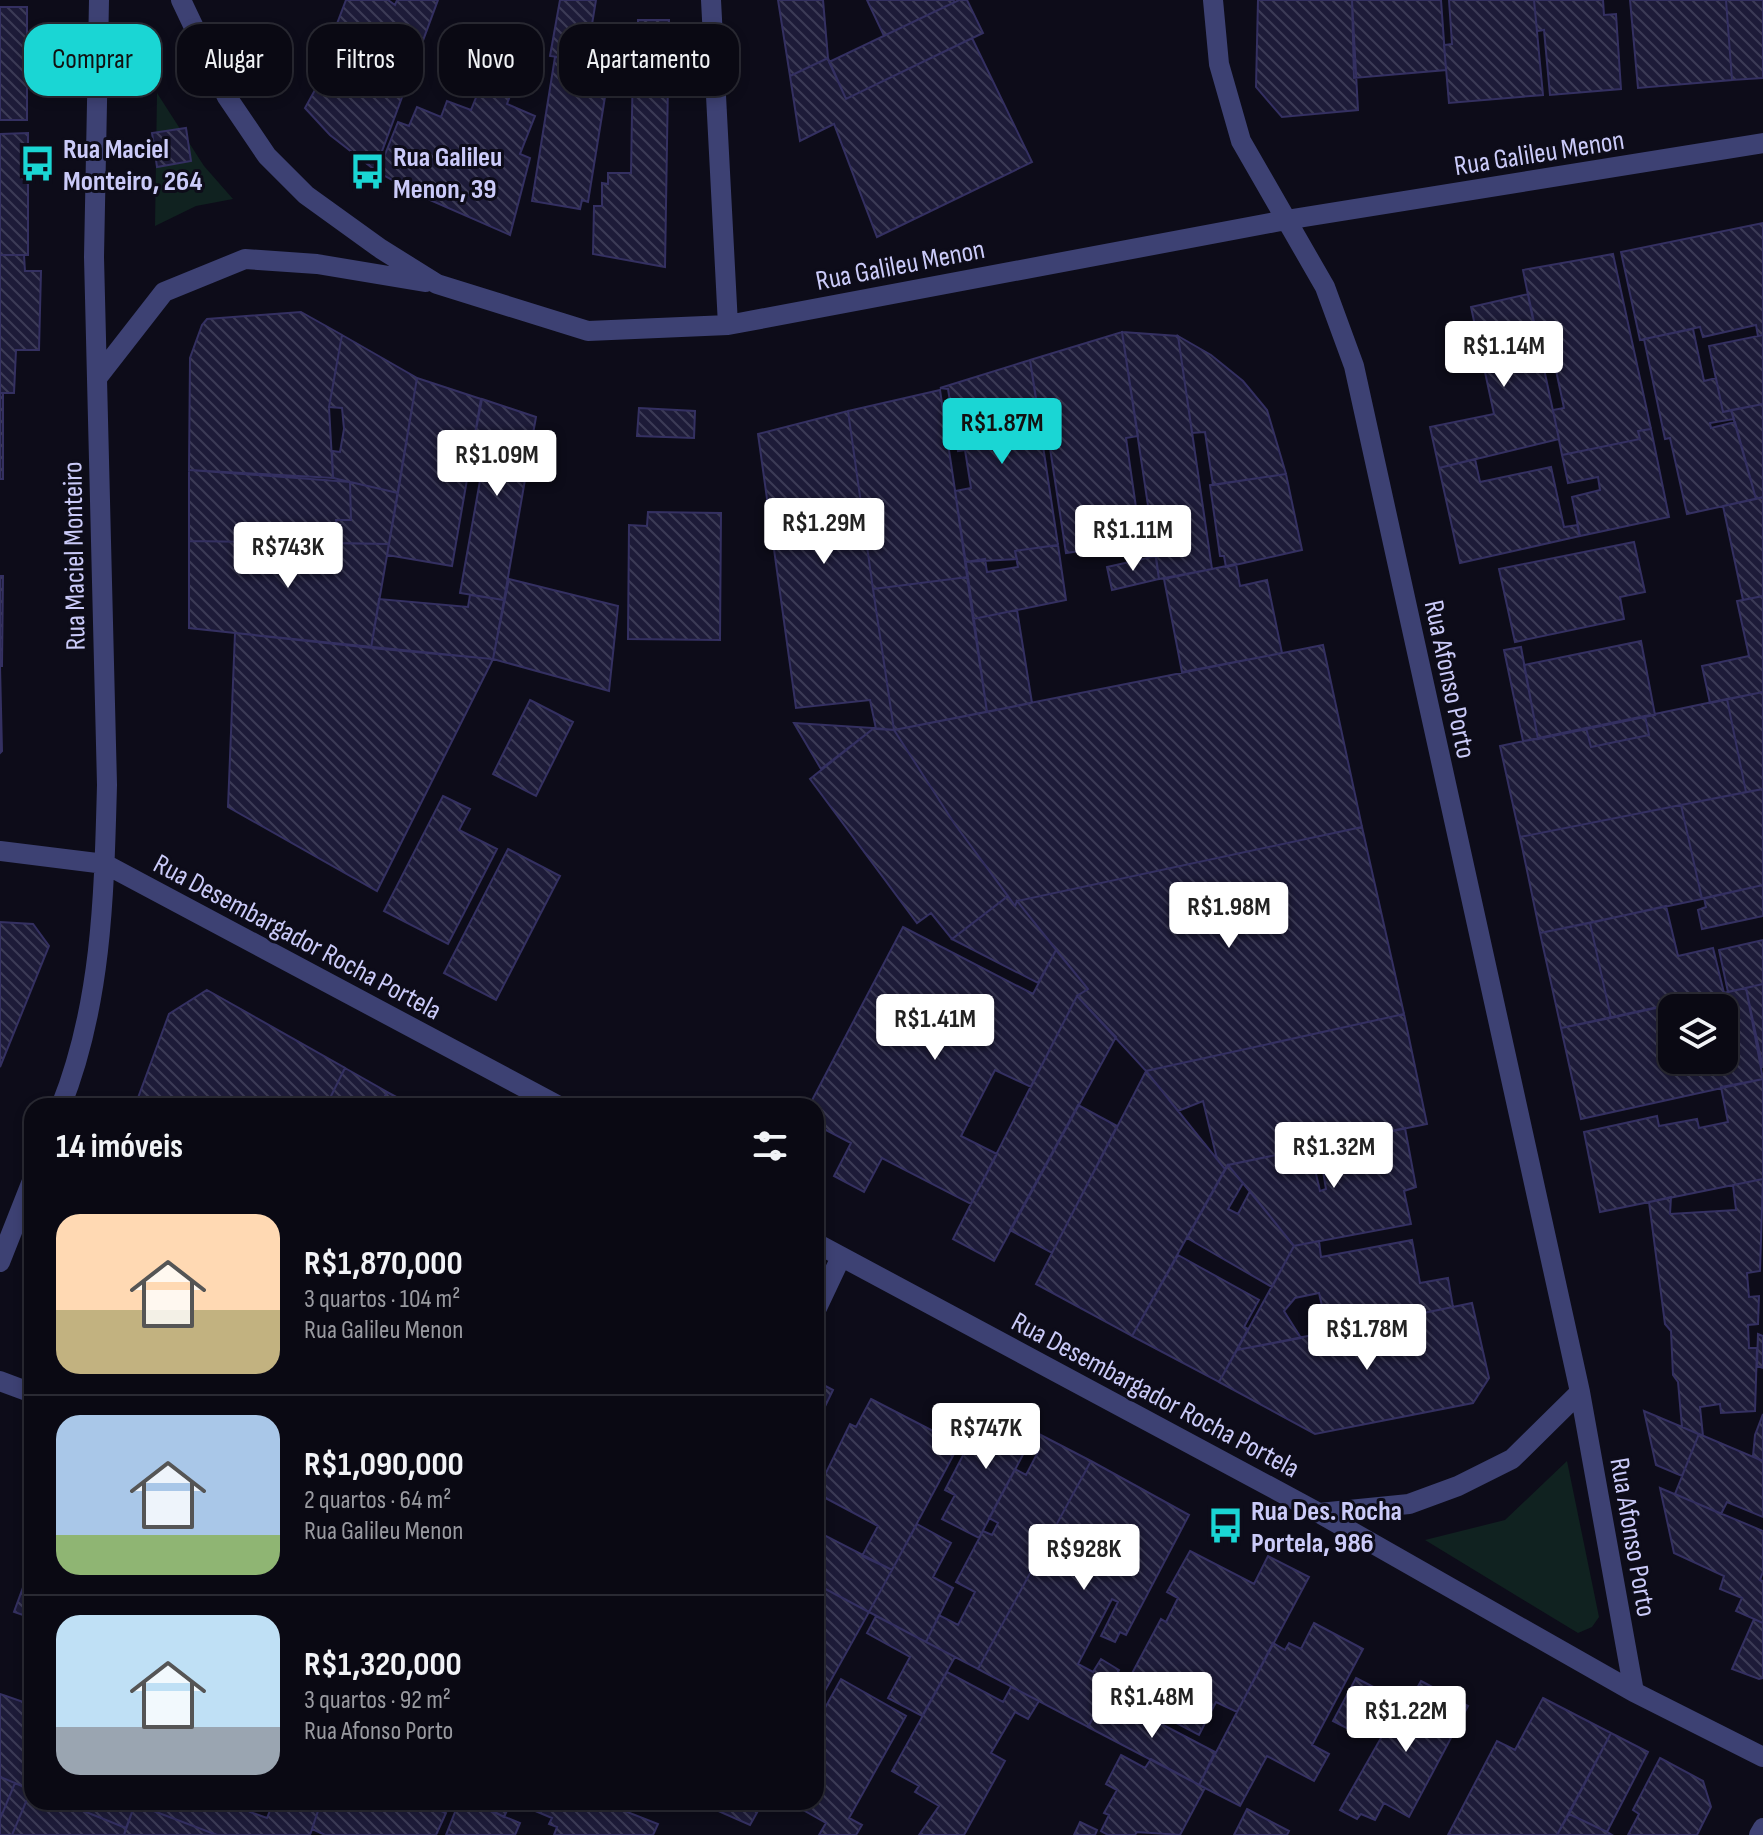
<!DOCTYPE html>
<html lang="pt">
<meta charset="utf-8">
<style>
:root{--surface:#0a0913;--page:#181721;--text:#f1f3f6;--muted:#999aa0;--line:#2a2a33;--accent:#1ad6d4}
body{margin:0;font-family:"Sofia Sans Condensed",sans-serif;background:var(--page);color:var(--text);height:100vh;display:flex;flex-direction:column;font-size:30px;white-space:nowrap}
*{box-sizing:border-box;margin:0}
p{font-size:26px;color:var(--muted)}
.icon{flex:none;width:44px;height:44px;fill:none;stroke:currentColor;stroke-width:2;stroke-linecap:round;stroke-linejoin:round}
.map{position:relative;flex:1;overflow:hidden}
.panel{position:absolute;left:24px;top:1098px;width:800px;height:712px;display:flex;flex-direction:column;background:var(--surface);border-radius:24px;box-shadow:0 4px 12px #0003,0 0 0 2px var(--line)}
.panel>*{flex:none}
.hud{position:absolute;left:24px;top:24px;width:800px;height:72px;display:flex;gap:16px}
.fabs{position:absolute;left:1658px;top:994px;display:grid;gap:16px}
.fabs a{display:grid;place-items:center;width:80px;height:80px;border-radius:16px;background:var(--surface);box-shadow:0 4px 12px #0003,0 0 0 2px var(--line);font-size:40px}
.price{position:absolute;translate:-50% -68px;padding:0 18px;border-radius:8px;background:#fff;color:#222;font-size:26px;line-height:52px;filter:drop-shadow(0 2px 4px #0008)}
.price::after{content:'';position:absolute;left:50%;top:48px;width:24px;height:18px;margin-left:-12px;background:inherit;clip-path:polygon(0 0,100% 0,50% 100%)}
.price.active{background:var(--accent);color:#111}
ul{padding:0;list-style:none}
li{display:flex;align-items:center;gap:24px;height:200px;padding:0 32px}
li+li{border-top:2px solid var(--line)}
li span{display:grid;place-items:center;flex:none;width:224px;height:160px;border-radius:24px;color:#555}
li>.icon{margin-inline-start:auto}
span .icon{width:96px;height:96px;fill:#fffc;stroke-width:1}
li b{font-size:34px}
h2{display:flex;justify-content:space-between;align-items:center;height:96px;padding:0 32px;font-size:34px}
.tag{padding:0 28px;border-radius:24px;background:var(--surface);box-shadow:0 4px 12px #0003,0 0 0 2px var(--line);font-size:28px;line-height:72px}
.tag.active{background:var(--accent);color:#111}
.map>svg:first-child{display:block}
</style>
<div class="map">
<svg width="1763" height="1835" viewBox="0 0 1763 1835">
<defs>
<pattern id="building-back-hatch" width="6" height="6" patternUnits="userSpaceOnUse" patternTransform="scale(2)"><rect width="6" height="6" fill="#1d1b38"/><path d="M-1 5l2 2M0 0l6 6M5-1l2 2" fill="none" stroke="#3c3b56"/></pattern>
</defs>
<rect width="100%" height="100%" fill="#0d0c19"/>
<path fill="#102220" d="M157,93L204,166L233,199L196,206L155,226Z
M1567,1461L1599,1617L1592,1627L1578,1633L1425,1540L1505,1520Z"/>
<path fill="url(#building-back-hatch)" stroke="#343061" stroke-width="2" fill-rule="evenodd" d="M346,0H388L395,5L397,0H438L375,170L330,135L305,108L331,61L324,58Z
M560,0H596L586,61L550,56Z
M778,0H823L828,58L790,76Z
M867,0H953L955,2L884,36Z
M959,0H967L983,33L846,99L829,62Z
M1258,0H1352L1358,110L1282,117L1256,87Z
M1352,0H1441L1446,70L1354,78Z
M1449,0H1534L1543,95L1449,103L1444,45L1452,44Z
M1534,0H1603L1604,15L1616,14L1621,89L1550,95L1544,30L1537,31Z
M1630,0H1726L1732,80L1638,88Z
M1726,0H1763V78L1732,80Z
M0,7H27V120H0Z
M638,20H669L665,267L593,254L594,206H602V183L608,184V173H631L633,57L638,56Z
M972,38L1032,162L877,237L834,124L800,141L790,76L828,58L846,99Z
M555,57L610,66L588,202L582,200L580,209L532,201Z
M483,80L512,90L507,104L535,116L520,154L530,158L510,235L421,196L378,172L398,122L409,126L417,107L441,117L447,101L471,110Z
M186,128L191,161L157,167L152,133Z
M28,133V255H0V134Z
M1763,223V335L1758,336L1756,325L1703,337L1700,327L1640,340L1621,252Z
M1613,254L1651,429L1638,431L1640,439L1562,455L1553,410L1564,408L1551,347L1539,350L1523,270Z
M0,255H24L25,271H41L39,350H16L14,393H0Z
M1528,294L1559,439L1439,468L1430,427L1494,414L1471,307Z
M301,312L342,335L329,407L333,478L189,470L190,358L202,325L207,319Z
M1693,329L1704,381L1716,378L1723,412L1731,410L1734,419L1710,423L1711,428L1735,422L1756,499L1687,514L1670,438L1665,439L1644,339Z
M1122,332L1178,336L1212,569L1159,579Z
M1122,332L1138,436L1126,438L1141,542L1066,553L1050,448L1044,449L1030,360Z
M342,335L417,378L398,493L333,478L332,451L340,452L344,429L342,408L329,407Z
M1763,335V404L1723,412L1709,346Z
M1178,336L1211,355L1243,381L1267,410L1286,474L1213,485L1205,432L1192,433Z
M1030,360L1058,545L1015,551L1017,559L965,562L955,491L971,488L965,450L958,451L948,389L940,388Z
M417,378L481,399L452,566L387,555Z
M940,390L968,577L873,589L848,411Z
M0,393H3V479H0Z
M482,399L536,417L504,600L460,593L486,447L473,445Z
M1763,404V497L1756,499L1731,410Z
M639,408L695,411L694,438L637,436Z
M848,411L873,589L894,730L876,729L870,700L796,708L758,434Z
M1651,429L1669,517L1580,536L1572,497L1600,490L1598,477L1568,483L1562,455L1640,439L1638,431Z
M1475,459L1480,482L1551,467L1564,527L1577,525L1580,536L1460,563L1439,468Z
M189,470L350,482L351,520H336L337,543L189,541Z
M1286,474L1302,550L1226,567L1224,556H1220L1210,485Z
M350,482L398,493L389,544L337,543L336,520H351Z
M1763,497V596L1743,600L1723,506Z
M648,512L721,513L720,640L628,639L629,525L647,526Z
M189,541L389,544L371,648L189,628Z
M1634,542L1645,592L1620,597L1624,619L1515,642L1499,569Z
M1058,545L1066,600L973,619L965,562L985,559L987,572L1018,567L1015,551Z
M1156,556L1159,579L1112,590L1107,567Z
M1236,564L1240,586L1267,580L1282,653L1182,672L1164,579Z
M0,576H3L2,666H0Z
M968,577L987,712L894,730L873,589Z
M509,579L618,606L609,691L493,659Z
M470,595L504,600L493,659L371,648L379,599L468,607Z
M1763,596V692L1710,703L1702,666L1749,656L1737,601Z
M1017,610L1032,703L987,712L973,619Z
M235,633L493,659L377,891L228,807Z
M1641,641L1655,715L1538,739L1524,665Z
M1323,645L1362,827L1017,901L1015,906L954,823L894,730Z
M1521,647L1538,739L1523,741L1504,650Z
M0,666L2,751L0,753Z
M1763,692V789L1746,792L1727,699Z
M1727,699L1746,792L1520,837L1500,746L1586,728L1591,747L1649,735L1645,716Z
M530,700L573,722L536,796L493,774Z
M1645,716L1649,735L1591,747L1586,728Z
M794,723L874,728L821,769Z
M874,728L894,730L954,823L1008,896L952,939L931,913L917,923L810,779Z
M1763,789V885L1702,899L1681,805Z
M443,796L470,809L459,830L497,849L448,944L384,911Z
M1681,805L1702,899L1540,933L1520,837Z
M1362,827L1404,1014L1146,1071L1077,996L1088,989L1017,901Z
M508,849L560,876L496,1000L444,973Z
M1763,885V916L1702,929L1698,910L1706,907L1704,898Z
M1008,896L1015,906L1017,901L1056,950L1038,983L952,939Z
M1666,906L1678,956L1713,948L1724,993L1611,1018L1590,923Z
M0,922L33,924L49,946L0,1067Z
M1590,923L1611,1018L1561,1028L1540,933Z
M903,927L1033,994L1056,950L1088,989L1077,996L1031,1087L995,1070L961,1136L997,1154L971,1204L882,1158L864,1192L834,1176L851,1143L816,1125V1106H809Z
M1763,940V984L1728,992L1719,950Z
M1763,984V1068L1746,988Z
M1746,988L1763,1079L1581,1119L1561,1028ZM1672,1008H1724V1060H1672Z
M207,990L345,1068L326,1106H135L169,1014Z
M1077,996L1116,1037L994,1261L953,1239Z
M1404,1014L1427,1124L1228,1165L1225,1169L1217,1159L1203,1101L1178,1111L1146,1071Z
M345,1068L387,1092L380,1106H326Z
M1146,1071L1225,1169L1132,1336L1036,1284Z
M1763,1079V1179L1600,1212L1584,1132L1657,1116L1659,1126L1697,1119L1699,1128L1728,1122L1721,1087Z
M387,1092L413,1106H380Z
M1078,1105L1117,1126L1052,1253L1010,1230Z
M1405,1128L1416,1187L1404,1191L1411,1224L1294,1246L1228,1165L1310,1148L1320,1191L1326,1189L1322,1165L1367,1157L1362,1137Z
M1228,1165L1243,1183L1228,1209L1238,1214L1250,1191L1294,1246L1272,1287L1187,1238Z
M1763,1179L1760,1271L1747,1273L1749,1297L1759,1296L1758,1324L1748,1325L1749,1348H1757L1755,1411L1721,1413L1720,1404L1700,1407L1703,1436L1682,1427L1678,1382L1673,1375L1671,1331L1665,1324L1649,1202L1671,1197L1670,1214L1736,1210L1733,1185Z
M1412,1240L1420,1283L1448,1278L1453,1307L1328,1332L1319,1293L1295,1298L1284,1311L1301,1338L1237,1350L1294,1246L1319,1241L1321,1257Z
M1178,1255L1259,1300L1244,1327L1248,1329L1219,1382L1132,1336Z
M1472,1303L1489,1378L1473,1403L1315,1434L1219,1382L1237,1350L1333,1331L1336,1342L1392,1330L1390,1320Z
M1758,1334L1763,1336V1368L1757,1366Z
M816,1381L833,1390L817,1423L816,1422Z
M871,1399L933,1431L935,1425L962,1439L892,1570L862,1556L878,1526L816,1493L850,1424L856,1427Z
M988,1407L1035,1432L979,1538L942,1519L955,1495L945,1490Z
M1644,1411L1699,1434L1682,1476L1656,1465Z
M1763,1414V1461L1753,1456L1755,1435Z
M1035,1432L1091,1461L978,1669L926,1642L939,1615L958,1625L975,1592L956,1582L983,1531L992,1535L998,1523L989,1518L1015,1469L1026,1475L1038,1452L1027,1446Z
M1699,1434L1763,1461V1517L1727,1502L1721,1514L1675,1494Z
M1091,1461L1189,1515L1126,1635L1120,1632L1115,1642L1101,1636L1118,1602L1112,1599L1078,1664L1093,1672L1101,1659L1119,1670L1088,1727L978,1669Z
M1660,1488L1763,1531V1572L1760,1580L1763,1581V1623L1736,1611L1742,1598L1720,1589L1724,1576L1674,1553Z
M816,1523V1531L892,1570L869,1612L816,1584Z
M917,1524L951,1543L933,1577L953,1588L926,1642L869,1612Z
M1190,1551L1254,1584L1268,1556L1309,1577L1237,1712L1216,1702L1199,1735L1121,1694L1161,1619L1166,1622L1178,1598L1167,1592Z
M32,1563V1618L14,1612Z
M816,1584L869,1612L816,1707Z
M876,1616L955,1657L922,1716L888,1698L910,1657L867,1633Z
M1754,1619L1763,1623V1678L1759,1679L1732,1669Z
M1314,1623L1363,1649L1312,1745L1329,1754L1314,1781L1267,1756L1240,1806L1199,1785L1273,1643L1285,1650L1289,1643L1301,1649Z
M947,1672L1003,1702L1011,1687L1039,1701L1028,1719L1015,1712L991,1753L1005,1761L964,1835H919L939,1806L915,1792L919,1786L892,1771Z
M1356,1678L1385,1693L1362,1736L1333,1721Z
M841,1679L906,1716L849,1818L862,1825L856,1835H819L826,1823L789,1802H816V1724Z
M1421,1681L1468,1706L1409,1817L1384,1803L1375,1820L1361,1814L1357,1819L1340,1810L1402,1701L1408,1704Z
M0,1694L32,1705V1790L0,1777Z
M1106,1695L1215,1752L1199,1785L1088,1727Z
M1543,1698L1611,1733L1557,1835H1448L1497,1741L1515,1750Z
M1611,1733L1648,1752L1607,1832L1569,1814Z
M1121,1755L1145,1768L1151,1759L1205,1788L1180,1835L1137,1832L1135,1835H1108L1101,1831L1109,1815L1104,1813L1117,1790L1106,1784Z
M1660,1758L1703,1781L1711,1807L1697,1835H1628L1639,1814L1633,1810Z
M0,1777L15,1783L0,1819Z
M15,1783L31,1790L12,1835H0V1819Z
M31,1790L32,1802H61L126,1828L124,1835H12Z
M61,1802H254L250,1812L267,1818L271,1808L281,1811L284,1802H321L310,1835H217L135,1804L126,1828Z
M321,1802H419L446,1813L436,1835H325L312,1829Z
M459,1802H468L520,1823L515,1835H446Z
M476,1802H511L504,1817Z
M514,1802H602L658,1824L653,1835H554L557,1827L549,1824L552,1818Z
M709,1802H763L750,1825L707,1806Z
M135,1804L217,1835H124Z
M1247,1809L1289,1831L1287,1835H1234Z
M1569,1814L1607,1832L1612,1835H1557Z
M1080,1822L1097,1830L1095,1835H1074Z"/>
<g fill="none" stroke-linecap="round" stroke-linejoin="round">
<path stroke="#3d4173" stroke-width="20" d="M181,0L227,97L267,156L306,195L381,249L437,284L588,331L728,325L1286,220L1763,143
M711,0L728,325
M1213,0L1219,64L1241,141L1325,287L1354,366L1580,1392L1634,1692
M97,378L164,292L245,259L317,264L425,282
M0,851L105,864L559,1106
M61,1106C102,1003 104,895 107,785L94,257L99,0
M816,1243L1319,1513L1634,1692L1763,1757
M0,1262L32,1181
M816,1310L841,1257
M0,1381L32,1393
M1319,1513L1409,1504L1458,1486L1512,1459L1580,1392
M1759,1835L1763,1828"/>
</g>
<defs>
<symbol id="bus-bare" viewBox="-9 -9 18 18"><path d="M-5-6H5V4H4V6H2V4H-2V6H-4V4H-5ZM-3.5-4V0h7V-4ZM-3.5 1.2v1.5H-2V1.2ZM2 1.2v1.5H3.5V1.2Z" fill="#1ad6d4" stroke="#0d0c19" stroke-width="2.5" paint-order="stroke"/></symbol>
</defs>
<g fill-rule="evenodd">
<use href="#bus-bare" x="12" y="138" width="51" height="51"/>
<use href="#bus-bare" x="342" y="146" width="51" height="51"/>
<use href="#bus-bare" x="1200" y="1500" width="51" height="51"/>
</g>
<g text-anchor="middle" stroke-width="6" stroke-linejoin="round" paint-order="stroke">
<g font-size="28" font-weight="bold" fill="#cbcbf9" stroke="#0d0c19" text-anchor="start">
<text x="63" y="158">Rua Maciel<tspan x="63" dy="32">Monteiro, 264</tspan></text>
<text x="393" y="166">Rua Galileu<tspan x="393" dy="32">Menon, 39</tspan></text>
<text x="1251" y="1520">Rua Des. Rocha<tspan x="1251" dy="32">Portela, 986</tspan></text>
</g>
<g font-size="28" fill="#cbcbf9" stroke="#0d0c19">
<text transform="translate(1539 152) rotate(-9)" y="10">Rua Galileu Menon</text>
<text transform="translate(900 264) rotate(-11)" y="10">Rua Galileu Menon</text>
<text transform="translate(73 556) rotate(-91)" y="10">Rua Maciel Monteiro</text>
<text transform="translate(1451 679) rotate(78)" y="10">Rua Afonso Porto</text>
<text transform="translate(298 936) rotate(28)" y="10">Rua Desembargador Rocha Portela</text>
<text transform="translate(1156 1394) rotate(28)" y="10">Rua Desembargador Rocha Portela</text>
<text transform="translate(1634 1537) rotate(80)" y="10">Rua Afonso Porto</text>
</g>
</g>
</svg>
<div class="fabs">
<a><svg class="icon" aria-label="layers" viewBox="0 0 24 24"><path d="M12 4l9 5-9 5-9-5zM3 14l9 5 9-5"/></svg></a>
</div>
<b class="price" style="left:1504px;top:389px">R$1.14M</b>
<b class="price active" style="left:1002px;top:466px">R$1.87M</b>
<b class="price" style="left:497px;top:498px">R$1.09M</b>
<b class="price" style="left:824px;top:566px">R$1.29M</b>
<b class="price" style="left:1133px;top:573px">R$1.11M</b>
<b class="price" style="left:288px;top:590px">R$743K</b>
<b class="price" style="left:1229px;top:950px">R$1.98M</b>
<b class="price" style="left:935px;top:1062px">R$1.41M</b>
<b class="price" style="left:1334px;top:1190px">R$1.32M</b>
<b class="price" style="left:1367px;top:1372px">R$1.78M</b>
<b class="price" style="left:986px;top:1471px">R$747K</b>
<b class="price" style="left:1084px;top:1592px">R$928K</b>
<b class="price" style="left:1152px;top:1740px">R$1.48M</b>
<b class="price" style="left:1406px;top:1754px">R$1.22M</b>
<div class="hud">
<a class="tag active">Comprar</a>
<a class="tag">Alugar</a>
<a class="tag">Filtros</a>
<a class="tag">Novo</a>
<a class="tag">Apartamento</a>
</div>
<section class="panel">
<h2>14 imóveis<svg class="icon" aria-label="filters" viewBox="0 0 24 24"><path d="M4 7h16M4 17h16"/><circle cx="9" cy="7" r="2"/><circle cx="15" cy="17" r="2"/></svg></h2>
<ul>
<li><span style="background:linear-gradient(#ffd9b3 60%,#c2b280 0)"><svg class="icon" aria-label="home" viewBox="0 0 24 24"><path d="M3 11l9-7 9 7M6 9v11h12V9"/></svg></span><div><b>R$1,870,000</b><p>3 quartos · 104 m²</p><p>Rua Galileu Menon</p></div></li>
<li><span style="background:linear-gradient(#a9c7e8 75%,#8fb573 0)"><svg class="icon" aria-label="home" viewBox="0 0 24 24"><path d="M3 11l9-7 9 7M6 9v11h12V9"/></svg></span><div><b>R$1,090,000</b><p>2 quartos · 64 m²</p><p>Rua Galileu Menon</p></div></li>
<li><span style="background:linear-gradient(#bfe0f5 70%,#9aa5b1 0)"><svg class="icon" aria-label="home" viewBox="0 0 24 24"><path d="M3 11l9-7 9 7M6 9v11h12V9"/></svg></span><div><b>R$1,320,000</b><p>3 quartos · 92 m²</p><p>Rua Afonso Porto</p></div></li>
</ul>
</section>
</div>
